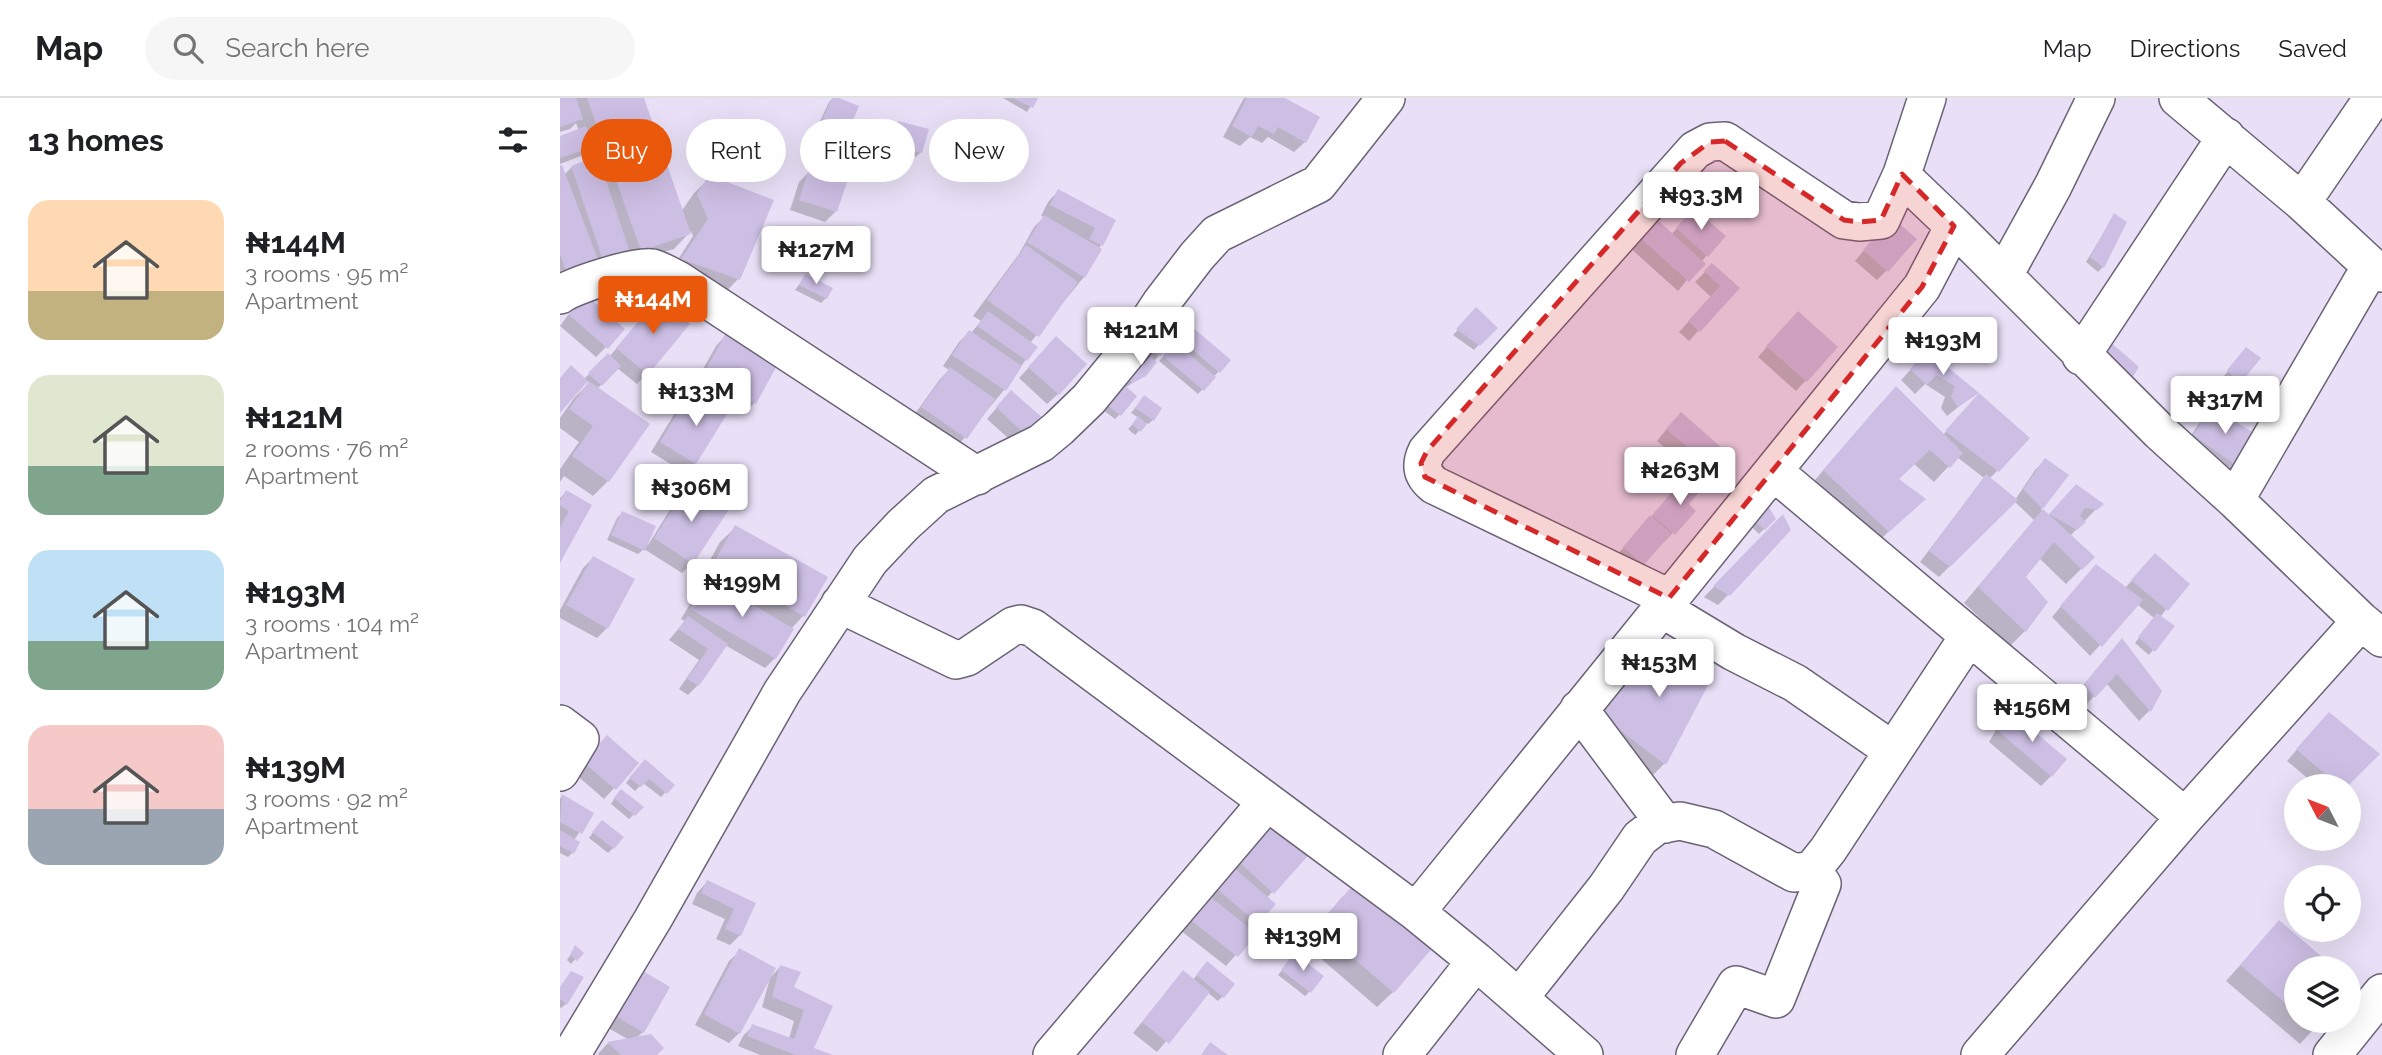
<!DOCTYPE html>
<meta charset="utf-8">
<style>
:root{--surface:#fff;--page:#f6f6f6;--text:#202124;--muted:#757577;--line:#e0e0e0;--accent:#ea580c}
body{margin:0;font-family:Raleway,sans-serif;background:var(--page);color:var(--text);height:100vh;display:flex;flex-direction:column;font-size:26px;white-space:nowrap}
*{box-sizing:border-box;margin:0}
p{font-size:23px;color:var(--muted)}
.icon{flex:none;width:38px;height:38px;fill:none;stroke:currentColor;stroke-width:2;stroke-linecap:round;stroke-linejoin:round}
.map{position:relative;flex:1;overflow:hidden}
.details{display:flex;flex-direction:column;background:var(--surface);width:560px}
.details>*{flex:none}
.top-card{position:absolute;left:21px;top:21px;width:665px;height:63px;display:flex;gap:14px}
.needle{width:46px;rotate:312deg}
.controls{position:absolute;left:1724px;top:676px;display:grid;gap:14px}
.controls a{display:grid;place-items:center;width:77px;height:77px;border-radius:50%;background:var(--surface);box-shadow:0 7px 28px #0002;font-size:35px}
.price{position:absolute;translate:-50% -60px;padding:0 16px;border-radius:7px;background:#fff;color:#222;font-size:23px;line-height:46px;filter:drop-shadow(0 2px 4px #0008)}
.price::after{content:'';position:absolute;left:50%;top:42px;width:21px;height:16px;margin-left:-10px;background:inherit;clip-path:polygon(0 0,100% 0,50% 100%)}
.price.current{background:var(--accent);color:#fff}
ul{padding:0;list-style:none}
li{display:flex;align-items:center;gap:21px;height:175px;padding:0 28px}
li span{display:grid;place-items:center;flex:none;width:196px;height:140px;border-radius:21px;color:#555}
li>.icon{margin-inline-start:auto}
span .icon{width:84px;height:84px;fill:#fffc;stroke-width:1}
li b{font-size:30px}
h2{display:flex;justify-content:space-between;align-items:center;height:84px;padding:0 28px;font-size:30px}
.pill{padding:0 24px;border-radius:32px;background:var(--surface);box-shadow:0 7px 28px #0002;font-size:24px;line-height:63px}
.pill.current{background:var(--accent);color:#fff}
header{display:flex;align-items:center;gap:42px;box-sizing:border-box;height:98px;padding:0 35px;background:var(--surface);border-bottom:2px solid var(--line)}
header strong{font-size:33px}
nav{display:flex;gap:38px;margin-inline-start:auto;font-size:24px}
.search{width:490px;height:63px;background:var(--page);display:flex;align-items:center;gap:18px;box-sizing:border-box;padding:0 24px;border-radius:38px;color:var(--muted);font-size:26px}
main{display:flex;flex:1;min-height:0}
.map>svg:first-child{display:block}
</style>
<header>
<strong>Map</strong>
<div class="search"><svg class="icon" aria-label="search" viewBox="0 0 24 24"><circle cx="10" cy="10" r="6"/><path d="M15 15l6 6"/></svg>Search here</div>
<nav><a>Map</a><a>Directions</a><a>Saved</a></nav>
</header>
<main>
<section class="details">
<h2>13 homes<svg class="icon" aria-label="filters" viewBox="0 0 24 24"><path d="M4 7h16M4 17h16"/><circle cx="9" cy="7" r="2"/><circle cx="15" cy="17" r="2"/></svg></h2>
<ul>
<li><span style="background:linear-gradient(#ffd9b3 65%,#c2b280 0)"><svg class="icon" aria-label="home" viewBox="0 0 24 24"><path d="M3 11l9-7 9 7M6 9v11h12V9"/></svg></span><div><b>₦144M</b><p>3 rooms · 95 m²</p><p>Apartment</p></div></li>
<li><span style="background:linear-gradient(#dfe7d0 65%,#7fa58c 0)"><svg class="icon" aria-label="home" viewBox="0 0 24 24"><path d="M3 11l9-7 9 7M6 9v11h12V9"/></svg></span><div><b>₦121M</b><p>2 rooms · 76 m²</p><p>Apartment</p></div></li>
<li><span style="background:linear-gradient(#bfe0f5 65%,#7fa58c 0)"><svg class="icon" aria-label="home" viewBox="0 0 24 24"><path d="M3 11l9-7 9 7M6 9v11h12V9"/></svg></span><div><b>₦193M</b><p>3 rooms · 104 m²</p><p>Apartment</p></div></li>
<li><span style="background:linear-gradient(#f6c9c9 60%,#9aa5b1 0)"><svg class="icon" aria-label="home" viewBox="0 0 24 24"><path d="M3 11l9-7 9 7M6 9v11h12V9"/></svg></span><div><b>₦139M</b><p>3 rooms · 92 m²</p><p>Apartment</p></div></li>
</ul>
</section>
<div class="map">
<svg width="1822" height="957" viewBox="0 0 1822 957">
<rect width="100%" height="100%" fill="#e9e0f7"/>
<path fill="#0003" d="M0,0H82L121,114L134,95L150,80L178,181L163,197L108,177L133,138L131,133L114,151L0,187V69L4,77L12,69L29,63L26,54L21,58L0,66V40L19,33L16,25L10,31L0,34Z
M273,0L284,38L280,42L256,32L269,4Z
M443,0H476L467,14Z
M684,0H721L745,44L734,54L708,39L702,45L690,39L680,48L663,39Z
M338,25L360,55L356,59L327,52L334,30Z
M250,73L276,113L265,124L230,112L239,84Z
M498,93L554,122L524,179L470,245L475,249L444,292L396,350L352,320L380,281L389,272L383,268L399,244L409,234L411,235L421,223L413,218L459,156L474,129L484,119L481,118L488,104Z
M1554,118L1565,125L1543,169L1538,174L1526,164Z
M1124,122L1147,157L1118,193L1068,148L1083,130L1111,137Z
M1322,131L1327,172L1317,182L1295,163Z
M254,138L286,164L281,169L258,161L252,169L241,165L249,143Z
M1152,167L1177,190L1129,243L1119,234L1151,199L1135,184Z
M245,178L266,200L261,205L235,192Z
M98,202L87,275L77,286L57,270L37,291L48,383L33,398L4,378L0,384V371L19,344L0,330V320L14,300L29,285L26,282L0,313V281H24L48,258L49,259Z
M32,205L46,249L36,259L0,228L8,217Z
M916,212L935,230L914,252L893,237Z
M611,222L623,224L585,276L565,290L559,317L555,321L543,312L565,287L563,284Z
M1228,225L1276,249L1236,293L1198,259Z
M627,235L669,262L638,296L599,263Z
M166,237L195,304L185,315L171,307L135,365L125,375L91,354L115,315L126,305L142,315L155,298L134,287L156,248Z
M486,251L498,296L487,306L459,280Z
M1682,256L1698,260L1674,289L1664,278Z
M1357,265L1416,295L1387,318L1381,310L1385,299L1365,286L1355,296L1341,282Z
M584,299L593,322L588,326L586,325L575,337L568,331L579,320L571,315Z
M441,305L482,322L458,349L427,321Z
M1321,305L1383,337L1409,307L1438,372L1429,381L1455,402L1475,372L1485,362L1507,378L1481,411L1488,418L1506,398L1541,406L1510,438L1533,459L1506,486L1479,460L1464,479L1465,533L1450,548L1404,505L1474,422L1454,403L1379,479L1360,464L1424,380L1397,359L1374,384L1354,366L1337,381L1348,416L1313,448L1249,389Z
M1652,310L1692,336L1668,379L1624,348L1642,321Z
M1110,327L1168,357L1126,406L1134,413L1073,476L1054,460L1103,406L1119,401L1139,379L1097,343Z
M129,389L132,465L122,475L84,451L78,456L47,442L57,420L62,415L88,447L118,399Z
M6,394L30,408L0,461V400Z
M1223,419L1168,497L1158,507L1144,499Z
M1192,421H1214L1199,436L1188,425Z
M176,429L244,517L231,531L215,560L205,570L165,547L138,587L128,597L119,591L139,562L109,542L125,523L121,521L138,493L145,485L139,482L160,444Z
M33,460L47,530L37,540L0,520V512L23,470Z
M1585,468L1627,486L1600,519L1612,528L1589,557L1575,545L1594,520L1577,506L1530,558L1492,519L1526,479L1565,490Z
M1552,553L1600,594L1589,613L1579,623L1546,585L1524,609L1515,597Z
M1078,555L1151,576L1104,666L1089,681L1028,635Z
M1450,615L1491,678L1481,688L1429,644L1440,625Z
M1759,626L1786,688H1757L1727,663Z
M36,650L77,665L44,701L14,675Z
M80,668L112,687L101,699L83,685L75,693L66,685Z
M2,698L32,716L14,742L12,755L8,759L0,755V701Z
M56,698L81,709L69,721L51,706Z
M37,729L53,750L48,755L29,740Z
M709,732L712,794L707,800L697,825L690,832L694,836L666,868L620,832Z
M147,784L194,806L180,837L170,847L156,841L165,821L132,806L137,795Z
M783,798L833,894L817,909L743,845Z
M1719,824L1736,870V922H1762L1740,946L1666,883Z
M15,850L21,855L11,866L7,862Z
M180,853L210,880L220,869L232,890L270,908L251,951L269,957H200L178,948L183,938L193,928L229,941L234,923L202,909L210,880L179,935L169,945L135,927L169,863Z
M730,862L750,893L745,898L718,877Z
M74,870L83,934L76,940L95,957H39L38,956L47,946L69,942L38,924Z
M642,870L663,898L658,903L647,894L597,954L573,935L623,874L633,882Z
M0,889L6,906L1,910L0,909Z"/>
<path fill="#cdbfe4" d="M0,0H16L23,21L0,29Z
M27,0H84L131,136L81,153Z
M272,0H279L299,8L286,39L260,27Z
M453,0H478L473,10Z
M687,0H725L760,19L746,45L718,29L714,36L698,28L692,39L672,28Z
M338,23L369,31L362,55L331,47Z
M26,28L33,49L0,60V38Z
M38,58L70,155L44,165L11,68Z
M2,67L40,167L8,178L0,156V68Z
M249,71L287,84L277,114L239,102Z
M149,77L214,102L180,182L121,161L148,121L137,96Z
M498,91L556,122L543,148L529,141L535,130L490,107Z
M1134,110L1166,138L1148,159L1116,130Z
M1554,115L1567,124L1544,170L1530,159Z
M484,117L542,151L525,180L467,144Z
M1093,118L1146,166L1129,184L1076,136Z
M1332,119L1357,141L1328,174L1303,152Z
M253,136L292,150L287,165L261,156L258,165L245,160Z
M466,147L518,184L479,239L427,202Z
M1152,165L1180,190L1140,234L1128,223L1160,188L1144,173Z
M245,176L273,190L267,201L239,187Z
M98,200L130,226L88,277L56,250Z
M33,203L65,231L48,251L7,215Z
M916,209L938,230L920,248L896,231Z
M428,213L478,249L467,263L417,228Z
M1238,213L1278,249L1247,284L1206,248Z
M615,215L626,223L600,258L588,250Z
M631,228L671,262L660,275L620,241Z
M409,232L462,268L446,293L392,257Z
M166,235L219,264L196,306L143,277Z
M496,238L527,266L499,297L468,269Z
M1548,242L1579,269L1572,280L1539,252Z
M615,244L656,279L644,293L603,258Z
M1686,249L1701,260L1680,286L1667,272Z
M582,252L597,264L586,278L573,285L566,279Z
M1367,252L1419,295L1398,309L1391,299L1395,288L1376,277L1367,287L1350,271Z
M48,255L61,268L42,288L32,279L33,277L31,279L28,275Z
M11,267L28,283L0,315V280Z
M390,269L435,301L407,341L361,309Z
M29,283L90,326L49,384L12,358L33,328L9,311Z
M563,286L577,298L561,318L546,306Z
M1336,288L1403,355L1390,370L1370,352L1339,381L1366,401L1329,434L1263,372Z
M451,292L485,322L469,340L436,309Z
M157,294L174,305L136,366L100,344L125,303L144,314Z
M1419,295L1470,340L1439,374L1385,333Z
M584,297L602,310L594,323L575,310Z
M1652,308L1695,336L1680,370L1633,337Z
M1121,314L1170,357L1156,374L1106,331Z
M578,318L587,326L581,334L572,326Z
M1485,360L1509,377L1483,411L1535,459L1522,472L1494,444L1466,479L1488,504L1466,534L1418,489L1483,411L1463,391Z
M1140,376L1149,383L1129,406L1136,413L1115,437L1092,417L1113,393L1119,399Z
M1426,376L1458,402L1390,469L1369,453Z
M1516,386L1544,406L1537,412L1525,410L1520,418L1526,424L1517,432L1489,416Z
M128,387L168,413L133,466L94,440Z
M6,392L32,407L0,465V429L9,413L0,408V403Z
M1207,406L1216,421L1205,432L1191,420Z
M62,413L96,428L85,453L51,437Z
M1223,416L1231,432L1170,498L1153,488Z
M1090,417L1111,435L1084,467L1063,449Z
M175,427L268,479L245,519L153,466Z
M1595,455L1630,486L1608,513L1571,482Z
M33,458L75,481L48,531L6,507Z
M1536,466L1583,502L1542,549L1500,508Z
M148,480L234,531L216,561L130,511Z
M1597,515L1615,528L1595,554L1578,539Z
M128,518L168,546L139,588L127,581L148,551L118,531Z
M1093,538L1154,576L1106,667L1042,619Z
M1562,540L1602,593L1591,614L1557,576L1535,600L1524,586Z
M1450,613L1507,661L1492,679L1438,633Z
M1769,614L1820,656L1788,688H1779L1736,651Z
M47,637L79,665L56,692L23,664Z
M85,661L115,687L107,696L89,681L81,689L69,680Z
M61,691L84,709L75,718L54,700Z
M2,696L34,715L22,736L0,724Z
M719,719L754,751L714,796L679,764Z
M42,722L64,739L54,751L32,734Z
M0,732L20,744L14,756L0,748Z
M673,769L716,806L698,826L656,790Z
M798,781L875,847L834,895L757,829Z
M147,782L196,805L181,838L165,831L174,811L141,795Z
M648,797L697,836L678,859L629,821Z
M1719,822L1775,870H1736V914L1680,867Z
M15,847L24,855L17,863L10,857Z
M179,850L216,870L180,936L144,916Z
M734,855L764,878L751,895L721,872Z
M647,863L675,886L664,900L636,877Z
M73,867L110,889L84,935L47,913Z
M220,867L241,874L234,889L273,908L254,950L273,957H235L187,938L192,926L234,941L244,912L212,899Z
M623,872L650,894L609,946L582,924Z
M11,873L24,879L7,907L0,901V889Z
M1745,922H1765L1756,932Z
M91,936L104,950L97,957H61L47,944Z
M650,944L668,957H641Z"/>
<g fill="none" stroke-linecap="round" stroke-linejoin="round">
<defs>
<path id="minor" d="M1618,0L1742,104L1811,168L1822,175
M1742,104L1813,0
M1394,128L1600,334L1675,402L1801,523L1822,540
M1444,177L1493,88L1536,0
M0,197C13,187 77,167 92,170C100,172 110,178 118,182L417,378
M1521,258L1666,39
M1213,373L1625,719
M1675,402L1811,168
M1109,500L874,387C861,376 860,367 867,353L1135,52L1150,44L1165,43L1284,122L1299,124L1321,122L1342,76
M280,506L396,562L407,559L453,528L461,526L473,530L856,814
M1101,510L1174,554L1235,585L1332,652
M1019,611L1105,726
M0,626L20,641L0,674
M916,863L1024,957
M959,900L1046,790L1080,740L1097,727L1120,723L1154,731L1234,775L1252,772L1268,752L1409,538
M11,957L93,821L222,594L310,462L343,427L376,397L481,345L499,330L529,301L574,246L601,205L637,158L657,136L758,86L826,0
M492,957L707,704
M842,957L916,863L856,814L1362,189L1394,128L1351,87L1342,76L1367,0
M1135,957L1176,887L1216,901L1262,786L1252,772
M1420,957L1625,719L1801,523
M1772,957L1822,895"/>
</defs>
<use href="#minor" stroke="#6a6376" stroke-width="40"/>
<use href="#minor" stroke="#fff" stroke-width="37"/>
</g>
<path fill="#d62828" fill-opacity="0.2" stroke="#d62828" stroke-width="5" stroke-dasharray="14 9" stroke-linejoin="round" d="M1165,43L1284,122L1299,124L1321,122L1342,76L1394,128L1362,189L1109,500L865,379L861,365L867,353L1121,65L1150,44Z"/>
</svg>
<div class="controls">
<a><svg class="needle" viewBox="-14 -14 28 28"><path d="M0-13l5 13h-10z" fill="#e53935"/><path d="M0 13l5-13h-10z" fill="#757577"/></svg></a>
<a><svg class="icon" aria-label="locate" viewBox="0 0 24 24"><circle cx="12" cy="12" r="6"/><path d="M12 2v4M12 18v4M2 12h4M18 12h4"/></svg></a>
<a><svg class="icon" aria-label="layers" viewBox="0 0 24 24"><path d="M12 4l9 5-9 5-9-5zM3 14l9 5 9-5"/></svg></a>
</div>
<b class="price" style="left:1141px;top:134px">₦93.3M</b>
<b class="price" style="left:256px;top:188px">₦127M</b>
<b class="price current" style="left:93px;top:238px">₦144M</b>
<b class="price" style="left:581px;top:269px">₦121M</b>
<b class="price" style="left:1383px;top:279px">₦193M</b>
<b class="price" style="left:136px;top:330px">₦133M</b>
<b class="price" style="left:1665px;top:338px">₦317M</b>
<b class="price" style="left:1120px;top:409px">₦263M</b>
<b class="price" style="left:131px;top:426px">₦306M</b>
<b class="price" style="left:182px;top:521px">₦199M</b>
<b class="price" style="left:1099px;top:601px">₦153M</b>
<b class="price" style="left:1472px;top:646px">₦156M</b>
<b class="price" style="left:743px;top:875px">₦139M</b>
<div class="top-card">
<a class="pill current">Buy</a>
<a class="pill">Rent</a>
<a class="pill">Filters</a>
<a class="pill">New</a>
</div>
</div>
</main>
